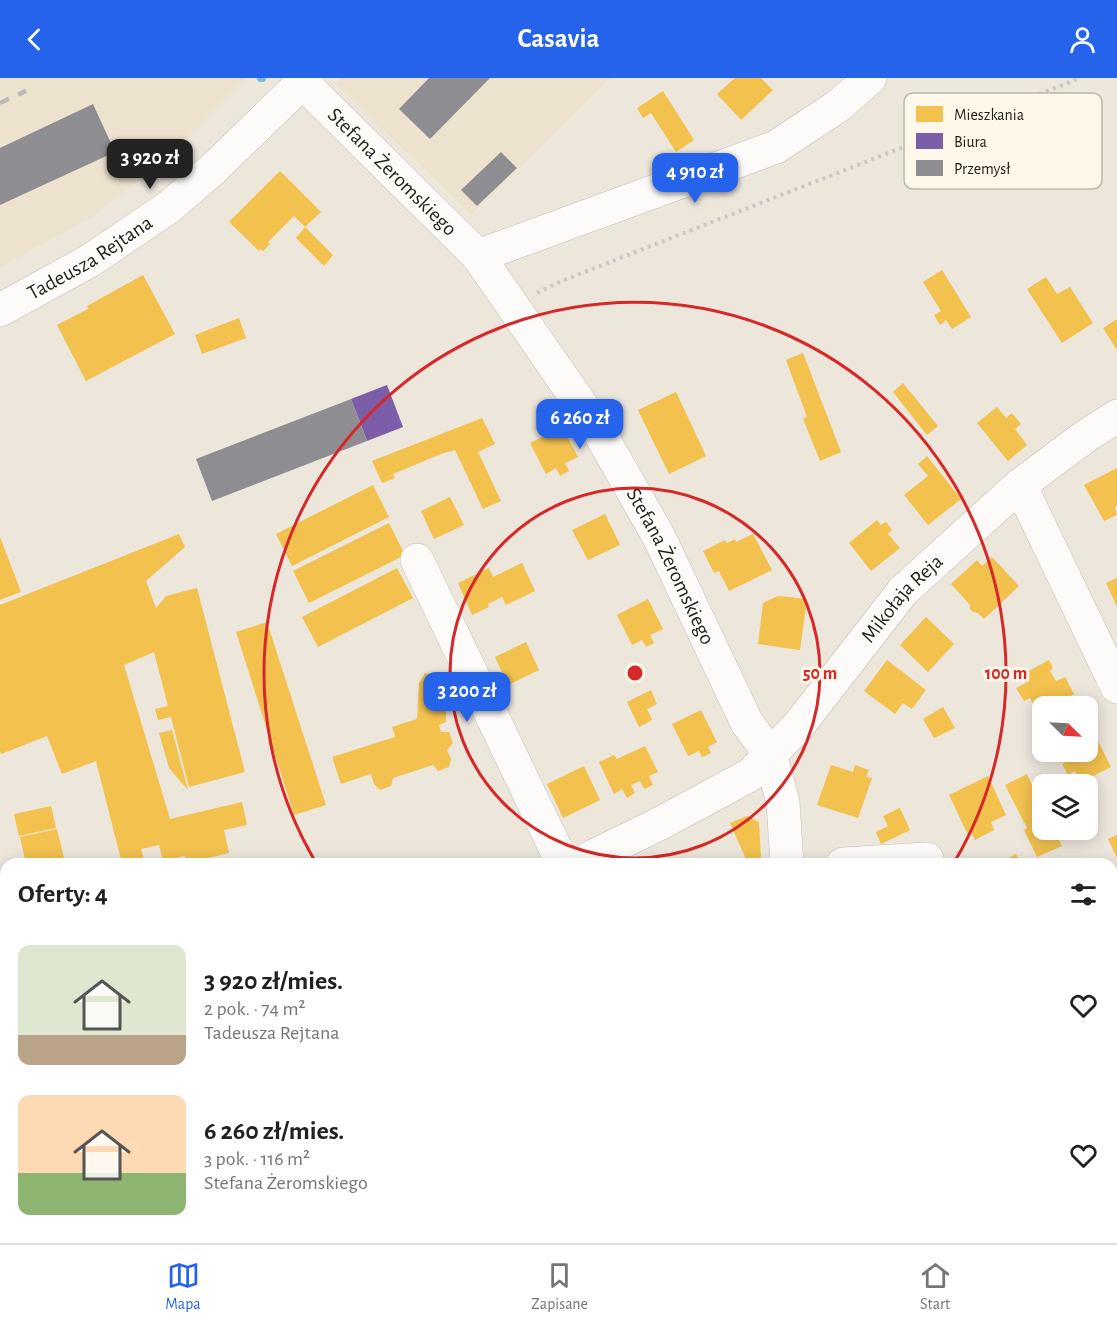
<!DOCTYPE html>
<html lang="pl">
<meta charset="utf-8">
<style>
:root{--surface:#fff;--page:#f2f2f2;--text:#202124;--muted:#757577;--line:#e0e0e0;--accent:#2563eb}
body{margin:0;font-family:"Alegreya Sans",sans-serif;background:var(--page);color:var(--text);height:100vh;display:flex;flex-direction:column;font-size:22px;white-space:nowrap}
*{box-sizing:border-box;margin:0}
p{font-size:20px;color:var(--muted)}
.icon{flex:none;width:33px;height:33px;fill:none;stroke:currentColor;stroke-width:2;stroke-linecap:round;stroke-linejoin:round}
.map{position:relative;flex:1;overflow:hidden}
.panel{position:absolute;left:0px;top:780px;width:1118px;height:386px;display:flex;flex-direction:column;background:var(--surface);border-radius:18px 18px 0 0;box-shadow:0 3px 15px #0003}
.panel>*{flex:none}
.needle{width:39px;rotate:114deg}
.buttons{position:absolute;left:1032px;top:618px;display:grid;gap:12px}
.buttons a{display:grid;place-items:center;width:66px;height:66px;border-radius:12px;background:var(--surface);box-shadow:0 3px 15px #0003;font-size:30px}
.price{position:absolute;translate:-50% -51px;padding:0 14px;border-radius:12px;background:var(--accent);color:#fff;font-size:20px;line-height:39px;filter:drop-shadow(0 2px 3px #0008)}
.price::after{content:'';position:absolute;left:50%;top:36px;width:18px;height:14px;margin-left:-9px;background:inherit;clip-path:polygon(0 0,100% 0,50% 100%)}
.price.selected{background:#222;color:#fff}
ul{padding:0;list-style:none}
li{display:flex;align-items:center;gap:18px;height:150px;padding:0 18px}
li span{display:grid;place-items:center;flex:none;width:168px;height:120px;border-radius:12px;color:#555}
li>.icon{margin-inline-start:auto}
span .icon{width:72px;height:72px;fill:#fffc;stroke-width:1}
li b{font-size:26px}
h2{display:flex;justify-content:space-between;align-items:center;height:72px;padding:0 18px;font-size:26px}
header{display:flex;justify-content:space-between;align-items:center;height:78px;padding:0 18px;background:var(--accent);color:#fff;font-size:27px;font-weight:600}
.dock{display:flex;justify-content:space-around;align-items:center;height:84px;border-top:2px solid var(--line);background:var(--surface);font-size:16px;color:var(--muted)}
.dock a{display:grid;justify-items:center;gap:3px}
.dock .selected{color:var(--accent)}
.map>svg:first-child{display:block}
</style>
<header><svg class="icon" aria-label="back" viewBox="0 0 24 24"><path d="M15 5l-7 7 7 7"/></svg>Casavia<svg class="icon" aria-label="person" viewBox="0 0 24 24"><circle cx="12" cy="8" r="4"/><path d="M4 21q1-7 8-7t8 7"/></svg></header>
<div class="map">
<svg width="1117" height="1165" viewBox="0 0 1117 1165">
<rect width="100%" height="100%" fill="#ece6db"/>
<path fill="#ede2cd" d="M0,0H246L172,76L92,139L0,189Z
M342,0H611L471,137L337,6Z"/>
<path fill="#cdddc2" d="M187,1160H280L285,1165H163Z"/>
<path fill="#f2c14e" d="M735,0H761L773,12L741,42L717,16Z
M663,13L694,62L676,74L651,35L643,40L637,30Z
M280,93L321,134L305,149L294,138L268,164L270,166L263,173L260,171L259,173L229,144Z
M305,149L333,177L324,188L296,160Z
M942,192L971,239L952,251L946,242L940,247L934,237L941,233L923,204Z
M143,197L175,256L86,303L57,247L88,231L87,228Z
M1046,199L1057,216L1070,209L1093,245L1062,265L1027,211Z
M239,240L246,260L202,276L195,257Z
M1117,241V272L1103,250Z
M803,275L841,374L820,383L803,341L807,339L786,282Z
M903,305L938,348L927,357L893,314Z
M676,314L706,378L669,396L638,332Z
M997,329L1006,340L1012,335L1021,346L1015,351L1027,367L1008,383L977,345Z
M482,340L495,366L478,374L501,423L483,431L455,372L441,376L393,396L395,400L382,405L372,383Z
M562,349L578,379L565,385L569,393L560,398L556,390L546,396L530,365Z
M927,378L961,421L928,447L904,417L928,398L918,386Z
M1117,390V428L1115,429L1117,437L1104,443L1084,407Z
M373,407L389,439L292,488L276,456Z
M450,419L464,447L434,461L421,433Z
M605,436L620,467L588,482L572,452Z
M877,442L881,447L886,444L892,452L888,456L900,470L871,493L849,465Z
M389,445L405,477L309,525L293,493Z
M179,456L185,469L146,503L156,530L166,518L197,510L245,694L189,709L171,639L158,642L155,631L168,628L154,574L124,587L170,741L242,724L247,747L224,752L229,775L195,783L196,786H187L185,778L163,783L159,767L141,771L144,782L136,784V786H122L96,683L62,696L47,658L1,676L0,673V527Z
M753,456L772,492L729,513L719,493L714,495L703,473L725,462L727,465L735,461L736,464Z
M0,459L21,514L0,522Z
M992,479L1019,508L984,541L978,535L973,534L970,531V527L951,506L977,482L982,488Z
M522,485L535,513L506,527L502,519L488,526L489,529L472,537L458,505L489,490L493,499Z
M397,490L413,520L318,569L302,539Z
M1117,500V529L1106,505Z
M778,518L807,521L800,572L758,566L763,525Z
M648,521L663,551L650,557L654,565L646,569L642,562L632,567L617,537Z
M926,539L954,566L928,594L900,567Z
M267,544L326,727L294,737L236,554Z
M526,564L539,592L508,607L495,579Z
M887,582L926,612L912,631L903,625L895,636L864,613Z
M1049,582L1053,590L1050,593L1056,603L1065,599L1074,616L1053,628H1042V634L1039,636L1030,620L1024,623L1016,610L1026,605L1021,597Z
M425,595L441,599L447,609L446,644L439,647L441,654H449L453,665L447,672L451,681L449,689L438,693L433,687L393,700L391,708L380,712L374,706L371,696L341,706L332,679L395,659L392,649L417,641L419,605Z
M651,612L657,626L647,631L652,642L639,649L627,624Z
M943,629L955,650L934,660L923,641Z
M701,632L717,664L708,669L711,675L702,679L699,673L688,678L672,646Z
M172,652L188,712L169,690L159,655Z
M1094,655L1111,689L1081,704L1075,693L1068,697L1062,686L1070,682L1066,674H1088V659Z
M645,668L658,694L649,698L653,707L644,711L640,703L631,707L635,715L627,720L622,711L614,716L599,684L614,677L617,681Z
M831,687L853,694L855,687L869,692L866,699L872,700L858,740L817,727Z
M584,688L600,722L563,740L547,706Z
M1027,696L1042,728V752H1054L1062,768L1037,779L1024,752L1027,750L1005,707Z
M988,698L1006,737L991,744L994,752L975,762L971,754L967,755L949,717Z
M51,728L56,750L19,758L14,736Z
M900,730L910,752L881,766L876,754L888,748L883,738Z
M747,738L759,744L761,780L746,781L730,745Z
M57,751L64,780L39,786H26L20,759Z
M1117,757V780L1108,761Z
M1016,776L1021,786H996Z
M1112,922L1117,934V945L1112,948Z
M708,1160H747L751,1165H700Z"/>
<path fill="#7b5ea7" d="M387,307L403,349L367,363L351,321Z"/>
<path fill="#8d8d92" d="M429,0H490L430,61L399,31Z
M93,26L115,74L0,127V70Z
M501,74L517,90L477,128L461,112Z
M351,321L367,363L212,423L196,381Z"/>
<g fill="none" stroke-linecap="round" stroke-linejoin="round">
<path stroke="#7bb9d6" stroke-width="8" d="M261,0H262"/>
<defs>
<g id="minor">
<path id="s1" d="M303,5L478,178L597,350L659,459L747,645L770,676L783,724L787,786"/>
<path d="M478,178L776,69L838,28L870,0"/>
<path id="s2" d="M0,232L91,182L169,129L213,91L307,0"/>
<path d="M1020,407L1117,609"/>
<path d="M417,482L563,786"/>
<path id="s3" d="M577,786L659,746L750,697L799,647L903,513L1020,407L1086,358L1117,338"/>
<path d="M843,786L927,781"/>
<path d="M1112,844L1117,841"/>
<path d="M0,929H6"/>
</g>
</defs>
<use href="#minor" stroke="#c3beb5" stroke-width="34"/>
<path stroke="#cbc9c5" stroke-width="4" stroke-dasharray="3 4.5" stroke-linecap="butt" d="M537,215L559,204L1080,0
M1112,1043L1117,1039
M934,1165L942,1160"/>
<use href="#minor" stroke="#fcfbfa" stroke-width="33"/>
<path stroke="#bbb9b6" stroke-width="4.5" stroke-dasharray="10 10" stroke-linecap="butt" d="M0,25L26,13"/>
</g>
<g fill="none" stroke="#d62828" stroke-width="3">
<circle cx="635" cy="595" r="185"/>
<path d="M315 783A371 371 0 1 1 955 783"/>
</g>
<g text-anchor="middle" stroke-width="6" stroke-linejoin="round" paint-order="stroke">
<g font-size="21" fill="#26221a" stroke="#fef7ea">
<text dy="7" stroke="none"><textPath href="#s1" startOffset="126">Stefana Żeromskiego</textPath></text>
<text dy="7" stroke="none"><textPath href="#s2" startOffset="104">Tadeusza Rejtana</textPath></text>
<text dy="7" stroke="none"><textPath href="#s1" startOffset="612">Stefana Żeromskiego</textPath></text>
<text dy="7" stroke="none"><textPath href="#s3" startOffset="428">Mikołaja Reja</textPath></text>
</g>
</g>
<rect x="904" y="15" width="198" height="96" rx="9" fill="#fef7ea" stroke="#bdb7ac" stroke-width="1.5"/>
<rect x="916" y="28" width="27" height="16" fill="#f2c14e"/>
<rect x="916" y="55" width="27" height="16" fill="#7b5ea7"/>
<rect x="916" y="82" width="27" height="16" fill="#8d8d92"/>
<g font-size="16" fill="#26221a">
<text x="954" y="42">Mieszkania</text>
<text x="954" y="69">Biura</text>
<text x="954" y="96">Przemysł</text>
</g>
<circle cx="635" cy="595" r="9" fill="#d62828" stroke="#fef7ea" stroke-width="3"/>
<g font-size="18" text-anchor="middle" font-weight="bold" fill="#d62828" stroke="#fef7ea" stroke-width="6" stroke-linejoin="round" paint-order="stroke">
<text x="820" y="601">50 m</text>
<text x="1006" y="601">100 m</text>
</g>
</svg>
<div class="buttons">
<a><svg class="needle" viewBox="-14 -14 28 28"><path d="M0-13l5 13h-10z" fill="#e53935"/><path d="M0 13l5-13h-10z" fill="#757577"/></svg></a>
<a><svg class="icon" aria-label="layers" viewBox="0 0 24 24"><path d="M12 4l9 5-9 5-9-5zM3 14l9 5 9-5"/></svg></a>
</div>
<b class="price selected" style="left:150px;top:112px">3 920 zł</b>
<b class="price" style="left:695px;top:126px">4 910 zł</b>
<b class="price" style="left:580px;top:372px">6 260 zł</b>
<b class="price" style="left:467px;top:645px">3 200 zł</b>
<section class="panel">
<h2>Oferty: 4<svg class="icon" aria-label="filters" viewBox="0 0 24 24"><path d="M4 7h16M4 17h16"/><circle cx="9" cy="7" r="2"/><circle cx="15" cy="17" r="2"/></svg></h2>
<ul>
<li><span style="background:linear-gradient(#dfe7d0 75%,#b9a48a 0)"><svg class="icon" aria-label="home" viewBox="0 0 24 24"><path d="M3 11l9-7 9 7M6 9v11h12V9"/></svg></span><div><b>3 920 zł/mies.</b><p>2 pok. · 74 m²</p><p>Tadeusza Rejtana</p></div><svg class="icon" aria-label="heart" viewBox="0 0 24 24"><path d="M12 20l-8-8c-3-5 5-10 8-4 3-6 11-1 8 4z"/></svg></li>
<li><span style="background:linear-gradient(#ffd9b3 65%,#8fb573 0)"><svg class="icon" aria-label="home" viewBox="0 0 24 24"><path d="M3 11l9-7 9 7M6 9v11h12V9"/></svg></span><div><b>6 260 zł/mies.</b><p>3 pok. · 116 m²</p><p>Stefana Żeromskiego</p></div><svg class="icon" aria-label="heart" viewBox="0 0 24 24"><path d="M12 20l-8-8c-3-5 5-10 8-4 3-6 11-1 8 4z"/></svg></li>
</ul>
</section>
</div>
<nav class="dock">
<a class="selected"><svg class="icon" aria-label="map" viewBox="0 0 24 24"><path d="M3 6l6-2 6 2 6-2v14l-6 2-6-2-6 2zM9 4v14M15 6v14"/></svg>Mapa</a>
<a><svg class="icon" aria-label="saved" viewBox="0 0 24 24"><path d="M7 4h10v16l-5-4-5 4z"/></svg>Zapisane</a>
<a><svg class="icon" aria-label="home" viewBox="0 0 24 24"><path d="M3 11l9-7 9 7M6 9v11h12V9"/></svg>Start</a>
</nav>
